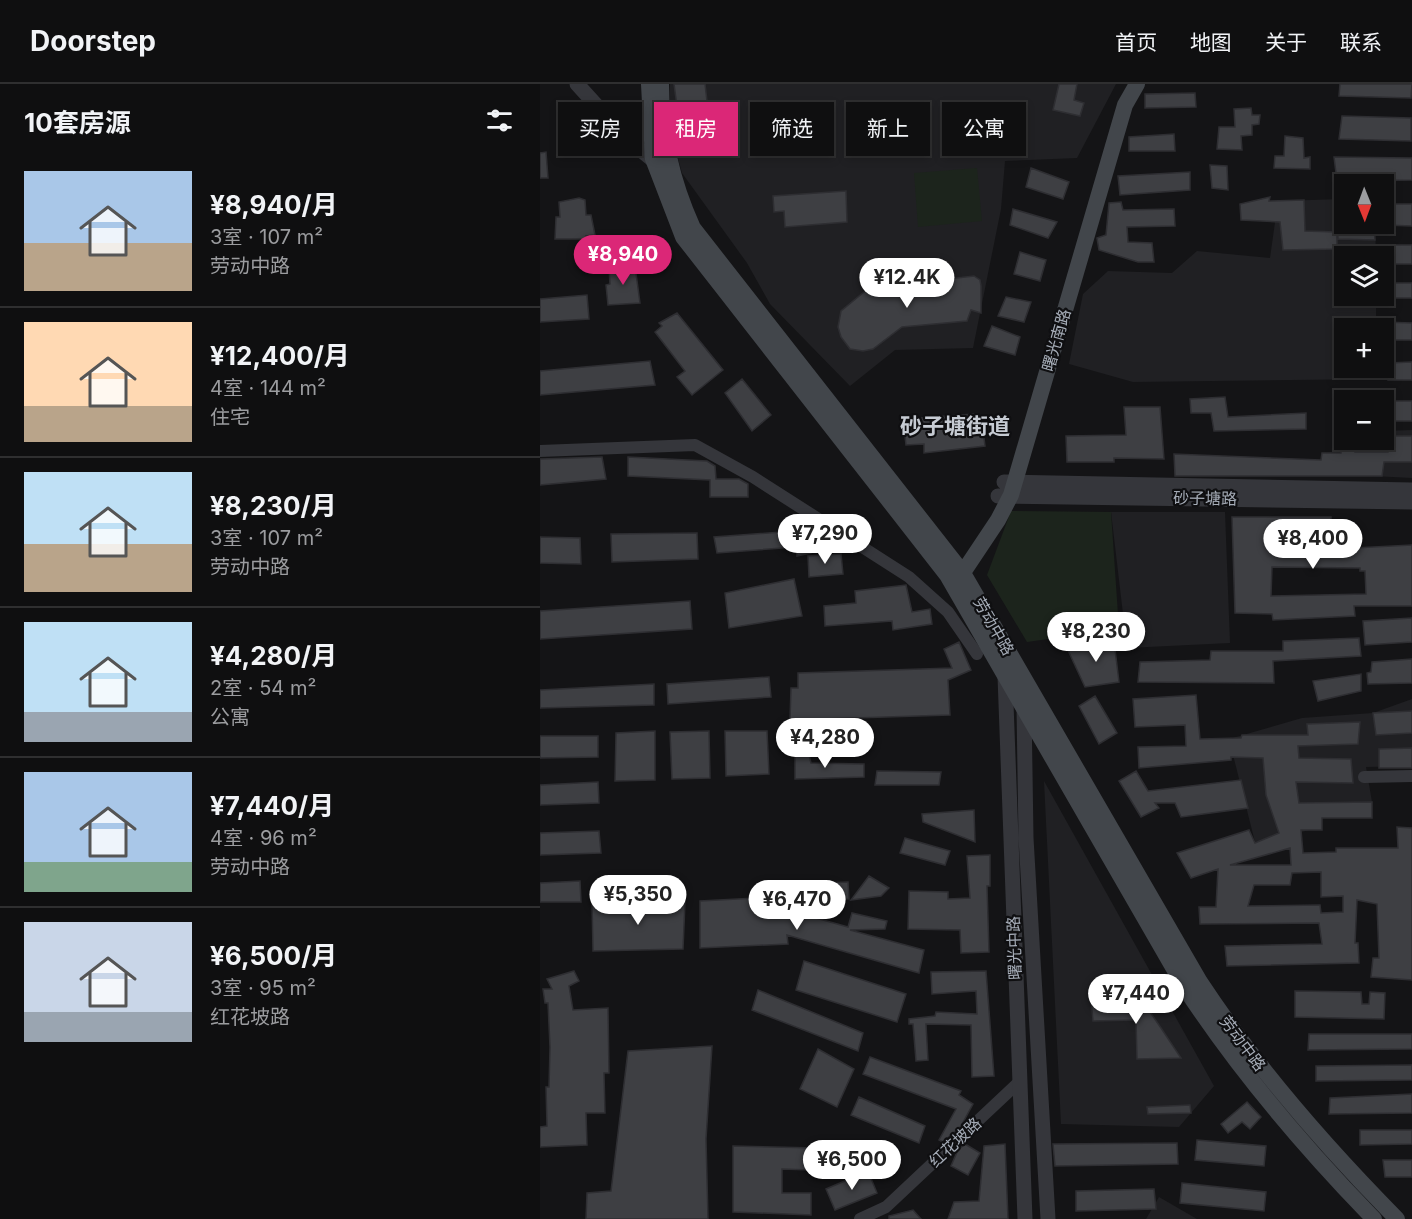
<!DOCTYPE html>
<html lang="zh">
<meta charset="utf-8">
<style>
:root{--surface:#0f0f10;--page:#1d1d1e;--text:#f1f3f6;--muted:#9b9c9f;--line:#2f2f30;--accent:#db2777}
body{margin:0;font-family:Inter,"Noto Sans SC",sans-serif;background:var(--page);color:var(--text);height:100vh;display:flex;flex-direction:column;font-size:22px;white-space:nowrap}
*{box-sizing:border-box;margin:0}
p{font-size:20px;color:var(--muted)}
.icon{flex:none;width:33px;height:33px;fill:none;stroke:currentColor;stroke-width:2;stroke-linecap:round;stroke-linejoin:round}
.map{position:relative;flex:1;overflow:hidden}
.side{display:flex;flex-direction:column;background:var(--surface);width:540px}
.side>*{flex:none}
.guide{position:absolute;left:18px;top:18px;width:570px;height:54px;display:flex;gap:12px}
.needle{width:39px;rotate:179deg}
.controls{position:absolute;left:794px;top:90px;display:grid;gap:12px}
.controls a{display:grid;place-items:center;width:60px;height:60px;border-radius:0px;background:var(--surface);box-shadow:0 3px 9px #0003,0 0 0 2px var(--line);font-size:30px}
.price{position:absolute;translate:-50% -51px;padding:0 14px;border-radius:21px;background:#fff;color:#222;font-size:20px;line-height:39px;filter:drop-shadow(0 2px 3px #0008)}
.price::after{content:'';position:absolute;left:50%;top:36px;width:18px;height:14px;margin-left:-9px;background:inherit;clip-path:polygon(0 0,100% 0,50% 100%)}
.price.active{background:var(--accent);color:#fff}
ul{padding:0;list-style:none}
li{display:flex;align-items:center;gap:18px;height:150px;padding:0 24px}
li+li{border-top:2px solid var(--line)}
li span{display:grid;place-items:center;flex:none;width:168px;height:120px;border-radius:0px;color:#555}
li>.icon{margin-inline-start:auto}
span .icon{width:72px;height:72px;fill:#fffc;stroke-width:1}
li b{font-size:26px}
h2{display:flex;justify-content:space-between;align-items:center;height:72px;padding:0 24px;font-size:26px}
.tag{padding:0 21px;border-radius:0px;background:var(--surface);box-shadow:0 3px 9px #0003,0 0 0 2px var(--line);font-size:21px;line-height:54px}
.tag.active{background:var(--accent);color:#fff}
header{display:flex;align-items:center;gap:36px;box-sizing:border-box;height:84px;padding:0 30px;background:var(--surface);border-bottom:2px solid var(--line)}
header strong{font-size:28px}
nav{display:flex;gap:33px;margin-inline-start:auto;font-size:21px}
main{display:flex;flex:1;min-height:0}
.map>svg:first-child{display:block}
</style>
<header>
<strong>Doorstep</strong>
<nav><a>首页</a><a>地图</a><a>关于</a><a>联系</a></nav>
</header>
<main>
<section class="side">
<h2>10套房源<svg class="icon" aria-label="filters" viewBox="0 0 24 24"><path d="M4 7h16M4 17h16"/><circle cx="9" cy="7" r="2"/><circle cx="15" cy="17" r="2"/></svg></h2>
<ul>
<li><span style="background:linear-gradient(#a9c7e8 60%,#b9a48a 0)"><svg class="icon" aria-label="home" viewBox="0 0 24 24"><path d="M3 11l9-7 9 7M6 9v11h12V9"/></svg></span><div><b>¥8,940/月</b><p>3室 · 107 m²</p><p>劳动中路</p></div></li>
<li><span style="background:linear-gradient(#ffd9b3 70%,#b9a48a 0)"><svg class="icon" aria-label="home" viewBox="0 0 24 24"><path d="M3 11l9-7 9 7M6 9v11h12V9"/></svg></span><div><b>¥12,400/月</b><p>4室 · 144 m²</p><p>住宅</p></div></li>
<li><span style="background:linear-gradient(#bfe0f5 60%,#b9a48a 0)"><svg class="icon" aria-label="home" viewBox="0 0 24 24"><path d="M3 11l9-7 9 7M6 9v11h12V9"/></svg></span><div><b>¥8,230/月</b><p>3室 · 107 m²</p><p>劳动中路</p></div></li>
<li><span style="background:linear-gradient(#bfe0f5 75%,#9aa5b1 0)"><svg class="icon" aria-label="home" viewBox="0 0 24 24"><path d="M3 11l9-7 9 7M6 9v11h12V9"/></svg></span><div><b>¥4,280/月</b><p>2室 · 54 m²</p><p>公寓</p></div></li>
<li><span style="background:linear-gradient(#a9c7e8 75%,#7fa58c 0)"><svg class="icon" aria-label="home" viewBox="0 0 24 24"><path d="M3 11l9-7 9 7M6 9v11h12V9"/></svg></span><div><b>¥7,440/月</b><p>4室 · 96 m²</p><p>劳动中路</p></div></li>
<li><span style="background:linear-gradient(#c9d6e8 75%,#9aa5b1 0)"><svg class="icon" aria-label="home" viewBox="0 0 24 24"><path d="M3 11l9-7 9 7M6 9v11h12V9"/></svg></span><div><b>¥6,500/月</b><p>3室 · 95 m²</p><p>红花坡路</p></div></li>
</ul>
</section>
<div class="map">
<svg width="872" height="1135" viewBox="0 0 872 1135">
<rect width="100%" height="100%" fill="#141416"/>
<path fill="#202023" d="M130,0H576L537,74L465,77L461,125L433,264L355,266L310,302L230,220L207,179L142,89L130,45Z
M804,115V140H835L836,172H804V212H836V244H804V284H836V295L593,298L529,280L543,210L568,187L632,189L657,167L730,174L738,117Z
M872,346V394L833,392L832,356H843V347Z
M571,428H685L690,559L587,564Z
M872,615V682L826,683L832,718L768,719L770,746L715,758L689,655L762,634L833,629Z
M504,697L674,1002L639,1043L521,1040Z
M619,1113L657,1135H583H606Z"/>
<path fill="#1c241c" d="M437,84L442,137L378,143L374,89Z
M471,427L571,428L579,545L487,558L447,491Z"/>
<path fill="#3e3f43" stroke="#2e2e32" stroke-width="1.5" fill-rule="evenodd" d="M134,0H165L167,17L154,18L160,66L143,68Z
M519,0H537L534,16L544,19L540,32L513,26Z
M800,0H872L871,14L799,12Z
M655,9L656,23L605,24V10Z
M711,24L712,31H720L719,40L712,41V51L701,52L702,66L677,65L679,43H695L694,25Z
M802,32L871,34V57L799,55Z
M634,50L635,67H589V53Z
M745,52L763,54L764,74L770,73V85L734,84L735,72H744Z
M6,68L8,94H0V69Z
M794,73L872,74V96L797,97Z
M670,81L687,82L688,106L672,104Z
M491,84L529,98L523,115L486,103Z
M650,88V106L580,111L578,92Z
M306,107L307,138L245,143L244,127L234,128L233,112Z
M730,113L729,117L764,116L765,147L797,148V165L743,166L740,138L701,136L700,120Z
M39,114L45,116L46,131H51L55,151L46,152L47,155H15L16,133H20L19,118Z
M581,118L583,126L634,125L635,142L587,143L588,158L612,159L614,178H598L559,166L557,154L566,151L569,119Z
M846,120H872V142L844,141Z
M473,125L517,138L508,154L470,141Z
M797,140H834L835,156L798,155Z
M846,161H872V180H847Z
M480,168L506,176L500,197L474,190Z
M89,180V182H95L100,219L68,221L66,201L70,200L69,184Z
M434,192L440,196L441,202V229L431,226L427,237L362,243L333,265L323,267L310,265L301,253L298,243L301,227L335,199H373Z
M845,199H872V214H846Z
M47,211L49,235L0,238V215Z
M466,213L491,218L484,238L458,232Z
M137,229L183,286L152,311L137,293L145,287L115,248L122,242L119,239Z
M843,238L872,239V256H845Z
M452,242L480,253L475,271L444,262Z
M110,277L115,301L0,311V287Z
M872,278V296H848V279Z
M202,295L231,331L212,347L185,309Z
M685,313L688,333L766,329V345L674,347L671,329H651L650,315Z
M848,317H872V337H847Z
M584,323H620L624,375L574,374V378H527L526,352L586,351Z
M434,330L436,340L442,338L445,362L384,369V360L366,361L364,344L385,343L381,334Z
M848,352H872V378H844L842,392H635L634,370L781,376L782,369H801V356H816L815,368H848Z
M62,373L66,395L0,401V375Z
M88,373L167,377L175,382L176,395H199L208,400V413H170V396L88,392Z
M692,433H791V461H814V464L872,461V522H814L815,532L733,536L732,530L695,529ZM732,483L820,484V487H825L826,510L731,512Z
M268,446L271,469L257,472L256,463L177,469L174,453Z
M157,449L158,475L72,478L71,450Z
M0,453L40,454L41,480L0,479Z
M301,470L303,490L269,493L268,472Z
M254,495L262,532L189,544L185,509Z
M366,501L372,528L390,525L392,540L353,546L352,537L285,542L284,522L316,519L315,507Z
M150,517L152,545L0,555V527Z
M872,534V558L825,561L823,537Z
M819,554L821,572L733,577L734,599L598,598L600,578L670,576L671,567H743V557Z
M574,557L579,598L545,603L526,562Z
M419,558L431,586L408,596L410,631L250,636L251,604H258V589L412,584L404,565Z
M872,575V599L828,600L827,589L831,588L832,578Z
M821,590V607L778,617L773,597Z
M229,593L231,613L128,620L127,600Z
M114,600V621L0,624V606Z
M656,611L660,655L701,654L702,651H768L767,640L820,638L818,660L758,662L759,674L811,675L813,699L756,698L759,719L832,718V734H782V746H761L763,769L796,768V764H858L857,743L872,744V896L831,893L833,874H839L837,820L817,816L815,859H818L819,879L687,882L685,862L782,860L779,839L660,840L659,823H676L678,785L651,794L637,769L709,746L715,759L739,749L726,711L723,674L691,673V676L599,684L598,663L646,662L645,641L595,643L593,615ZM750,764L751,781H690ZM781,788V813L803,812V828L781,829L780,821L708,822L714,801H750L752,789Z
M555,612L577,649L559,660L539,622Z
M872,627V649L836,651L833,629Z
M115,647V696L75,697L76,649Z
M169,647L170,694L132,695L130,648Z
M185,647H227L229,690L186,692Z
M0,652H58V673L0,674Z
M872,664V684H839V665Z
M268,667L271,679L324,680V693L255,695V669Z
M337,687L401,688L399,701H335Z
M596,687L608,707L701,696L708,724L641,733L635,719H615L619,724L601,733L579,697Z
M58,698L59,719L0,721V701Z
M434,726L435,758L383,738L382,730Z
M59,747L61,769L0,771V749Z
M365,754L410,767L405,781L360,769Z
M450,771V802H447L449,868L421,869L420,846L368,845L369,807L408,808V815L430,814L427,772Z
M329,792L349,804L341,812L311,816Z
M40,797L41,818H0V799Z
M308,798L309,815L256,816L255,800Z
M216,814V817L308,843L312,829L347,837L345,845L310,846L384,866L379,889L247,851L248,860L160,864V817Z
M52,818H145L143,865L53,867Z
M264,877L366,910L357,938L256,906Z
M34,887L39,897L29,902L33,926L68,924L69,989H64L65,1029H46L47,1061L0,1063V1043L7,1042L6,1003H9L10,963L8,919H5L3,905H12L7,895Z
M446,887L454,992L432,993L431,941L386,940L388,976L376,977L373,940H369V935L395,932L396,928L437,930L436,907L392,910L391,888Z
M218,906L323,949L318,967L212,926Z
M755,907L821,908L822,920H829L830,908L845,909L844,935L755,933Z
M599,912L621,944L641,974L597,975L596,936L553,937L551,914Z
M769,950H872V965L768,966Z
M172,962L166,1055L168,1135H46L47,1109L71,1107L88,967Z
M278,965L314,985L297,1023L260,1005Z
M330,973L421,1007L419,1011L433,1020L421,1042L403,1058L399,1056L416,1025L323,990Z
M872,981V996L776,997V982Z
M872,1010V1029L789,1030L790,1014Z
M319,1013L385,1042L379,1059L311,1031Z
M707,1018L721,1033L710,1045L702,1038L688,1049L681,1040Z
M650,1021L651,1029L608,1030L607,1023Z
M820,1046H872V1060L820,1061Z
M657,1056L726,1062L724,1082L655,1076Z
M637,1059L638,1080L515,1082L513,1060Z
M425,1060L440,1069L428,1091L411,1082L418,1066Z
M465,1060L468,1135H408L414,1118L439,1117L444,1062Z
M193,1062L277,1064L278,1086L270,1068V1086L242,1085V1109H271V1131L193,1128Z
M843,1076H872V1093H845Z
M328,1087L337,1109L295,1126L286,1105Z
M642,1099L726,1108L724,1127L640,1119Z
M614,1105L616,1125L536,1127V1107Z
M373,1126L381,1135H349V1132Z"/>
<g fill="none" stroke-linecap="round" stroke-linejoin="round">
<path stroke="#35363b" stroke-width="12" d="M0,367L155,361L213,393L369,493L408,528L437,570
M824,693L872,692
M320,1135L346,1123L479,998"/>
<path stroke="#35363b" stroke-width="15" d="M37,0L86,54L119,81
M464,398L872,406
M458,412L872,418
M465,592L485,1135
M484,623L486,754L508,1135"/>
<path stroke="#42464b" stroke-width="16" d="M109,0L113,75L143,153L407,491L645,904C700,988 764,1063 834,1135
M121,0C121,50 132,98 153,144L423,489L660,898C716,983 785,1062 857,1135
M418,496L458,436L471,411L585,21L597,0"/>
</g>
<g text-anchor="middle" stroke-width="4.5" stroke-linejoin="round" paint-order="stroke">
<g font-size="16" fill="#a5acb7" stroke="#0f0f11">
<text transform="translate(516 256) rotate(-74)" y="6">曙光南路</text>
<text transform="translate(665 414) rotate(1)" y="6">砂子塘路</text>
<text transform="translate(454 542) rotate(60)" y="6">劳动中路</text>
<text transform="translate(474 864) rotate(-92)" y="6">曙光中路</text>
<text transform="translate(703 959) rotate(53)" y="6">劳动中路</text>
<text transform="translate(415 1058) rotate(-43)" y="6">红花坡路</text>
</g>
<g font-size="22" font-weight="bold" fill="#c6cbd3" stroke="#0f0f11">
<text x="415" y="350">砂子塘街道</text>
</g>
</g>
</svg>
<div class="controls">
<a><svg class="needle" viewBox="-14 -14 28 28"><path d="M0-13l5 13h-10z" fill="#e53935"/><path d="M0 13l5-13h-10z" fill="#9b9c9f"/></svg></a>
<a><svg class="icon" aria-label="layers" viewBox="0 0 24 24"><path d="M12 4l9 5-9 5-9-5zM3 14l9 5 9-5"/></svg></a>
<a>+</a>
<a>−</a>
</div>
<b class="price active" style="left:83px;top:202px">¥8,940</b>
<b class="price" style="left:367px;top:225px">¥12.4K</b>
<b class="price" style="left:285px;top:481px">¥7,290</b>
<b class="price" style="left:773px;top:486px">¥8,400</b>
<b class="price" style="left:556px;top:579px">¥8,230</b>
<b class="price" style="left:285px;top:685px">¥4,280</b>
<b class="price" style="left:98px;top:842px">¥5,350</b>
<b class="price" style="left:257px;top:847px">¥6,470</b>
<b class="price" style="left:596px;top:941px">¥7,440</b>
<b class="price" style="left:312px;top:1107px">¥6,500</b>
<div class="guide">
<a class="tag">买房</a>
<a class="tag active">租房</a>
<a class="tag">筛选</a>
<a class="tag">新上</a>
<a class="tag">公寓</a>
</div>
</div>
</main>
